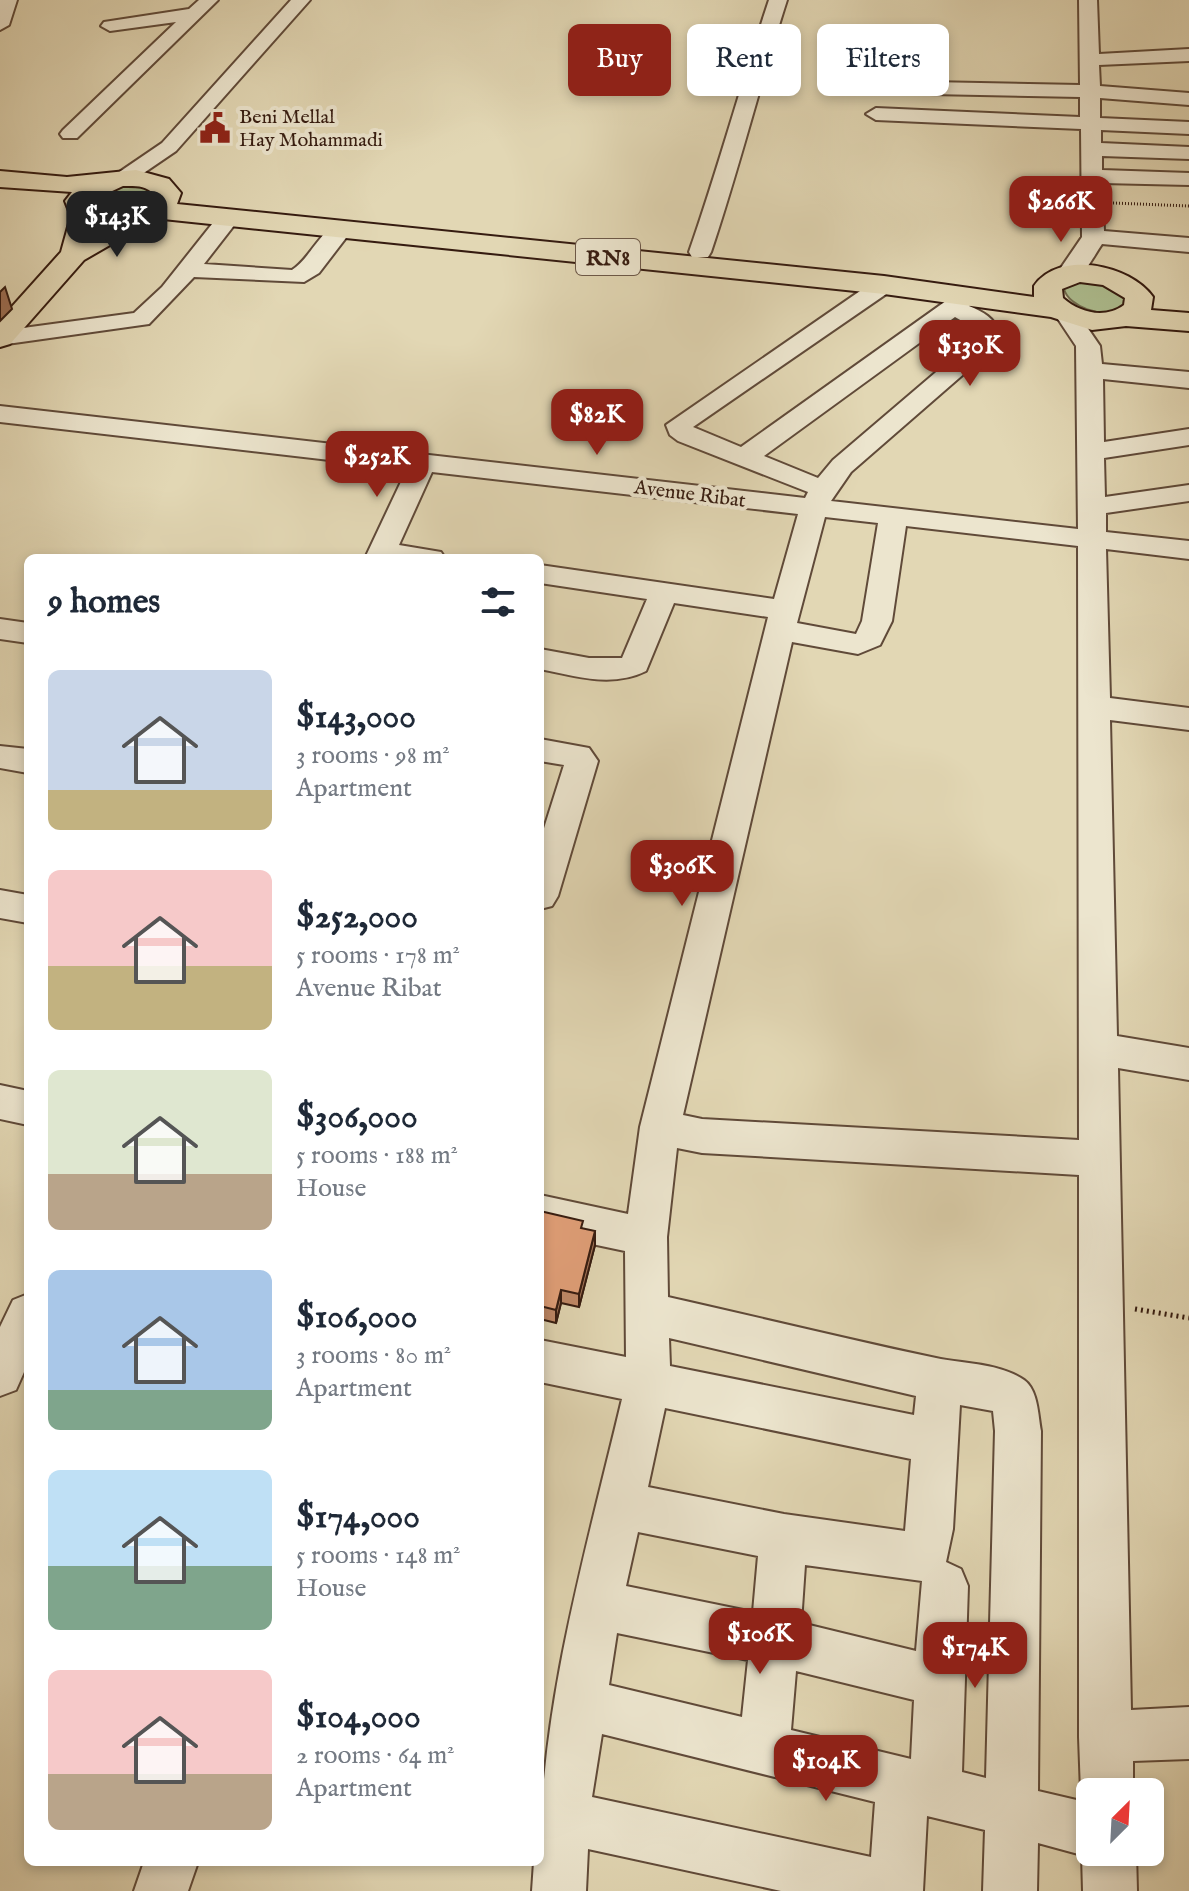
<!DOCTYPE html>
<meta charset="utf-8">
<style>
:root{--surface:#fff;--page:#f6f6f7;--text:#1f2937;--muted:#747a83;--accent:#8f2418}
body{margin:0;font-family:"IM FELL English",serif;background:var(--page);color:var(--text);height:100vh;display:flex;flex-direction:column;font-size:30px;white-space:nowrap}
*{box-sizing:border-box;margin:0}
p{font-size:26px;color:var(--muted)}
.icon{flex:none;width:44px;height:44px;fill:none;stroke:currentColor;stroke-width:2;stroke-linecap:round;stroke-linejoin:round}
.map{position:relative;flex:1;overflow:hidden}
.details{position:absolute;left:24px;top:554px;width:520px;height:1312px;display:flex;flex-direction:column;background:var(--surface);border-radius:12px;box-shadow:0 4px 12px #0003}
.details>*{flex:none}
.banner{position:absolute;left:568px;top:24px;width:500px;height:72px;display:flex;gap:16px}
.needle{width:52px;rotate:24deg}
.buttons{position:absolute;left:1076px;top:1778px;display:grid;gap:16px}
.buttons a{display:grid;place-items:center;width:88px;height:88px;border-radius:12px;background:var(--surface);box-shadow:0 4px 12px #0003;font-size:40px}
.price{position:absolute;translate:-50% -68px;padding:0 18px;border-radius:16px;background:var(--accent);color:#fff;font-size:26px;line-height:52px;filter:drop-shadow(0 2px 4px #0008)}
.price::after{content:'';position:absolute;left:50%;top:48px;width:24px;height:18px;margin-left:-12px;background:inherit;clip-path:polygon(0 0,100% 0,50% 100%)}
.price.current{background:#222;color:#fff}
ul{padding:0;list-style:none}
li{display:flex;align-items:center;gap:24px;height:200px;padding:0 24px}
li span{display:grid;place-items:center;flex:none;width:224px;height:160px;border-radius:12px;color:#555}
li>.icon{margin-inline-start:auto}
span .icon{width:96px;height:96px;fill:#fffc;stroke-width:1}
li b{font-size:34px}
h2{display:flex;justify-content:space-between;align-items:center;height:96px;padding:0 24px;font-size:34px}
.tag{padding:0 28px;border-radius:12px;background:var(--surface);box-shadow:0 4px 12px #0003;font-size:28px;line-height:72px}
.tag.current{background:var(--accent);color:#fff}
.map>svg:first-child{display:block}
</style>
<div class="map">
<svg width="1189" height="1891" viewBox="0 0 1189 1891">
<rect width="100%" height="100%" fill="#e2d7b4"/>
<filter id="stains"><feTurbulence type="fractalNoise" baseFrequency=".0025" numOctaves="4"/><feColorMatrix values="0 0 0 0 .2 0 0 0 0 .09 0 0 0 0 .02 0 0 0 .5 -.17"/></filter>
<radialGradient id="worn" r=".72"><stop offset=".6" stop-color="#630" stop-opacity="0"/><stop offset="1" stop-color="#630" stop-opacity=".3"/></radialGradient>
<path fill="#aebf91" stroke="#726d50" stroke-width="2" d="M118,184L159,186L152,209L116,214L102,210L95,199Z
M1085,277L1134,296C1130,300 1125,306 1120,309C1103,319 1069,307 1064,289L1067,285Z"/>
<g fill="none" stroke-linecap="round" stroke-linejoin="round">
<defs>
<path id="minor" d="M0,0H17L9,25L0,30Z
M199,0H218L77,138H63L60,134L63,130L176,22L110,31L101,26L104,22L189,9Z
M291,0H310L176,151L129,183H115L111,179L115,175L162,143Z
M769,0H787C760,84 739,169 711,252L708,257H692L689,252C718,169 741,84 769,0Z
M1079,0H1097L1099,54L1189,49V61L1099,65L1100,86L1189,93V105L1100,98V118L1189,122V134L1101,130V143L1189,147V159L1102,156V170L1189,173V185L1102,183L1104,231L1189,238V252L1102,244C1091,260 1081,285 1060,280L1056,275L1082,237L1081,129L876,120L866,114L876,108L1080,117V97L879,93L869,87L879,81L1080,85Z
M228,212L239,219L204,264L292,270C310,259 321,228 341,223L352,230L319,273L304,282L194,277L149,324L0,345L1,331L134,313L162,287L220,214Z
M884,278L892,280L896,285L892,290L693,427L741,447L960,291H976L980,296L969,306C984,312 994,318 1000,333L997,345L851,472L831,501L1078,529L1076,346L1054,313L1058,308H1074L1100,346L1102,364L1189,372V388L1103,379L1104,442L1189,429V445L1104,458L1105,497L1189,485V501L1106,513V532L1189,541V559L1106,549L1110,698L1189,708V730L1110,720L1117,1036L1189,1048V1080L1118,1068L1131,1710L1189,1707V1759L1133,1761V1792H1090V1852H1136L1137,1891H1083L1082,1855L1038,1843L1037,1891H983L985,1830L927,1816L923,1891H781L588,1849L586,1891H532L534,1862H540C540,1706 586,1551 622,1399L540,1382V1340L626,1357L625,1251L540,1233V1195L628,1214L640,1127L768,617L674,603L646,671C612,688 575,676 540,669V649L589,658H622L647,599L540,583V565L774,599L798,514L432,472L399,545L441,552L445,558H365L407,469L0,422V406L805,498L808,492L678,441L670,435L666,425L876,280ZM955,317L974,328L976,338L833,460L818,478L764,456ZM825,517L878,523L862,621L856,634L797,623ZM906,526L1078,546L1079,1140L702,1119L683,1115L792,642L858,654L880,645L892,621ZM677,1148L702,1153L1079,1175V1737L1081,1792L1085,1802L1038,1791L1041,1431C1038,1415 1038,1390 1024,1380C1000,1363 964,1364 936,1358C846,1339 757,1317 668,1297L667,1237ZM669,1338L916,1396L914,1415L670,1366ZM960,1405L993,1411L995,1431L986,1778L962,1772L968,1586L961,1569L946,1562L953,1529ZM665,1408L911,1459L905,1531L784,1514L648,1487ZM638,1532L758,1556L753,1612L626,1586ZM805,1565L922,1581L916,1651L801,1623ZM617,1633L748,1660L742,1717L609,1685ZM796,1671L914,1700L911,1759L791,1730ZM602,1734L875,1802L871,1857L592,1797Z
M0,619L28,623V643L0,639Z
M540,739L589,748L598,761L558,896L552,906L540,909V841L564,765L540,761Z
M0,746L28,749V773L0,768Z
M0,890L28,895V923L0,918Z
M0,1085L28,1091V1125L0,1119Z
M28,1294V1363L16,1390L0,1396V1327L13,1300Z
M144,1862H198L188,1891H134Z"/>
<path id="major" d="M136,170L169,179L181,193L177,204L884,276L1034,297V286C1059,249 1131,265 1153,297L1151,310L1189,313V331L1126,326L1092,330L1051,317L884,294L163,219L133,228L95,225L94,232L110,233L114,239L110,245L84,260L10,344L0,347V320L61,252L71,216L65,201L72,192L0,187V171L67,177ZM123,186C135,186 145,185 154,194L152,201C136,215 111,216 92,206L95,199ZM1080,282L1103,285L1125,298L1124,305C1105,319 1080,313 1063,298L1062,289Z"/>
</defs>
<use href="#minor" stroke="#604a39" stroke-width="4"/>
<use href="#major" stroke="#351b10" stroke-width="4"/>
<path stroke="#351b10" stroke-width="3" stroke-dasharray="1 2" stroke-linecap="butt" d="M1113,203L1189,206"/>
<path stroke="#351b10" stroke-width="5" stroke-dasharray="2 4" stroke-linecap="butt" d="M1135,1309L1189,1318"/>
<use href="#minor" fill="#ece5ce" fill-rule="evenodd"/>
<use href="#major" fill="#e2d7b4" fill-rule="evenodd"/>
</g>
<path fill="#c28a68" stroke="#351b10" stroke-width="2" d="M540,1211L583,1229L595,1245L579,1307L561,1303L556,1323L540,1319Z"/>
<path fill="#9e7055" stroke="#351b10" stroke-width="2" d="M5,287L12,309L0,321V292Z
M595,1231V1245L579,1307V1294Z
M561,1290V1303L556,1323V1310Z"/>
<path fill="#e2a079" stroke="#351b10" stroke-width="2" d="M540,1211L583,1221L581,1228L595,1231L579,1294L561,1290L556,1310L540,1306Z"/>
<defs>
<symbol id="civic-bare" viewBox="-9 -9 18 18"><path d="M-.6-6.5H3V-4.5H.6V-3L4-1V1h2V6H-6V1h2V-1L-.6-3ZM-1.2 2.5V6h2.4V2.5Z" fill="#8f2418" stroke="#ece5ce" stroke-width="2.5" paint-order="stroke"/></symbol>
</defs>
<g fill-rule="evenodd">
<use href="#civic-bare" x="193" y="106" width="44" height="44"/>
</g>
<g text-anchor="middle" stroke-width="8" stroke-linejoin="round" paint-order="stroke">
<g font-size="20" fill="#351b10" stroke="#ece5ce" text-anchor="start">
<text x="239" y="123">Beni Mellal<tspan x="239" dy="23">Hay Mohammadi</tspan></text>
</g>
<g font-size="20" fill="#351b10" stroke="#ece5ce">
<text transform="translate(690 493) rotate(7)" y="7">Avenue Ribat</text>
</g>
<rect fill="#ece5ce" stroke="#6c5849" stroke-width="2" x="576" y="239" width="64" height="36" rx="6"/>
<g font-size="22" font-weight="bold" fill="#351b10">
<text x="608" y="265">RN8</text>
</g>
</g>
<rect width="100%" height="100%" filter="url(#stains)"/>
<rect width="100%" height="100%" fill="url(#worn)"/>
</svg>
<div class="buttons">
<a><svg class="needle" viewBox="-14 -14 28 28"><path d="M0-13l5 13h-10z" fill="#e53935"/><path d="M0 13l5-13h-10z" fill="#747a83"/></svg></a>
</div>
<b class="price" style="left:1061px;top:244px">$266K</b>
<b class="price current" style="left:117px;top:259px">$143K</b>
<b class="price" style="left:970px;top:388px">$130K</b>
<b class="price" style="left:597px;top:457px">$82K</b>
<b class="price" style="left:377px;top:499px">$252K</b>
<b class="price" style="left:682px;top:908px">$306K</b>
<b class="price" style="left:760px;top:1676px">$106K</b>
<b class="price" style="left:975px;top:1690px">$174K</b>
<b class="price" style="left:826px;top:1803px">$104K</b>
<div class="banner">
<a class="tag current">Buy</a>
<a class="tag">Rent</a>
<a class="tag">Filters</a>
</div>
<section class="details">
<h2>9 homes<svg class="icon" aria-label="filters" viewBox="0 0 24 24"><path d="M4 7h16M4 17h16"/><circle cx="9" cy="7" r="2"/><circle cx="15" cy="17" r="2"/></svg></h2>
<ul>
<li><span style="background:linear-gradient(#c9d6e8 75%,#c2b280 0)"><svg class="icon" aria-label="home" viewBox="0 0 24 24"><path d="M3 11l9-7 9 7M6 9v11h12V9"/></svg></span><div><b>$143,000</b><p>3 rooms · 98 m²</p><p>Apartment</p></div></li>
<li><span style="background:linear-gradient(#f6c9c9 60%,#c2b280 0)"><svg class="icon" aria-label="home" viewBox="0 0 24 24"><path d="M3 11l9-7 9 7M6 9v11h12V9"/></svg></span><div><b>$252,000</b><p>5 rooms · 178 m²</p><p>Avenue Ribat</p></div></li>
<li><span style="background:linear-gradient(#dfe7d0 65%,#b9a48a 0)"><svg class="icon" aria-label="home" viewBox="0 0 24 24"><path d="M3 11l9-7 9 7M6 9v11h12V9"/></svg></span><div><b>$306,000</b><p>5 rooms · 188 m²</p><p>House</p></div></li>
<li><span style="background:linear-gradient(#a9c7e8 75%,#7fa58c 0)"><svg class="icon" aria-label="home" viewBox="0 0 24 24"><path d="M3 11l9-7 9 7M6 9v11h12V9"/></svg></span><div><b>$106,000</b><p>3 rooms · 80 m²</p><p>Apartment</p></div></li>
<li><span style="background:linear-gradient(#bfe0f5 60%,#7fa58c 0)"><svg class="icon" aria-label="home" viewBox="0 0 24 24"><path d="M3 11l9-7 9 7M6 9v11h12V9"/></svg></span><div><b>$174,000</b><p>5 rooms · 148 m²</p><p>House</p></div></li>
<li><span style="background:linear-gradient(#f6c9c9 65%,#b9a48a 0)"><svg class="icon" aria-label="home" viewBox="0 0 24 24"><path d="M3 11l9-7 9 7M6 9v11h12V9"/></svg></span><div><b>$104,000</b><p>2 rooms · 64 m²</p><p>Apartment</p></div></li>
</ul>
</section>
</div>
